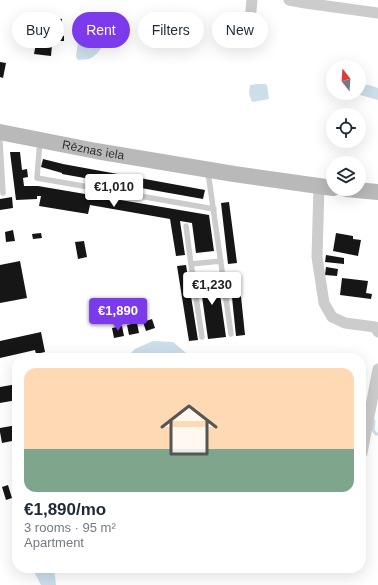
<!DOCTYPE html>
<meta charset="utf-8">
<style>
:root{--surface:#fff;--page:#f2f2f3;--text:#1f2937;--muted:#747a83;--line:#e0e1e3;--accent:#7c3aed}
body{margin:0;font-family:Arial,sans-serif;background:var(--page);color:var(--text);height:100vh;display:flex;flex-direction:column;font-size:15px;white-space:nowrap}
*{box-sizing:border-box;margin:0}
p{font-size:13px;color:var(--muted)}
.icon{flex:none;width:22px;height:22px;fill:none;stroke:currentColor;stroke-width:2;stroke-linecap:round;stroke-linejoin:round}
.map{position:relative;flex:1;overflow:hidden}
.sheet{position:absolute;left:12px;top:353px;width:354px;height:220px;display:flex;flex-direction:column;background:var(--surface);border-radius:16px;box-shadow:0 4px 16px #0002}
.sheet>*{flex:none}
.guide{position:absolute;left:12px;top:12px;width:354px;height:36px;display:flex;gap:8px}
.needle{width:26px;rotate:343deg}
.tools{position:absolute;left:326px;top:60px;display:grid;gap:8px}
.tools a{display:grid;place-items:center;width:40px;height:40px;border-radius:50%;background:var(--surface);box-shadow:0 4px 16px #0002;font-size:20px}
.price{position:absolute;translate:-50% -34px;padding:0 9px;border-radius:4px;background:#fff;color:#222;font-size:13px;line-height:26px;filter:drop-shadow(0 1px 2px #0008)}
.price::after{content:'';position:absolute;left:50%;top:24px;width:12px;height:9px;margin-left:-6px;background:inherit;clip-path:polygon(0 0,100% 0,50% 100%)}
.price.on{background:var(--accent);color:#fff}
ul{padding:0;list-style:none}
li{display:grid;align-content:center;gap:8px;height:212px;padding:0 12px}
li+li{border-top:1px solid var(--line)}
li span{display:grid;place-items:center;height:124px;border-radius:12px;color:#555}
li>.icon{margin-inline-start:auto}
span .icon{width:72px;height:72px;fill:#fffc;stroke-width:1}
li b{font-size:17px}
.chip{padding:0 14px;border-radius:18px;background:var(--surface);box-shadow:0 4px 16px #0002;font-size:14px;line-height:36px}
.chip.on{background:var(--accent);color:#fff}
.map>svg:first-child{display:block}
</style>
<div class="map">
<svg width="378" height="585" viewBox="0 0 378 585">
<rect width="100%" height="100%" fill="#fff"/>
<path fill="#ccdeea" d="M88,14H108L112,19C108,33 105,50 91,58C88,60 82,59 78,60L76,57C78,42 79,26 88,14Z
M259,84H265L267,85L269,99L252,102L249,93L250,85Z
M359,85H369L378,88V100L360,95H349V93H359Z
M153,341L173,342L191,357V358H126L135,349Z
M32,568H54L56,585H41Z"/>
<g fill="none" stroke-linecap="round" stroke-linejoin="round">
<path stroke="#ccdeea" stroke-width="3" d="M374,421L373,430L376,434H378"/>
</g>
<path fill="#161616" d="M25,16L40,17L38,36L23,34Z
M52,18L62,19L61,35L64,36V41H58V39L51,38Z
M250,18L264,19V32H250Z
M36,43L52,45L51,56L34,54Z
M0,62L6,63L3,78L0,77Z
M10,152H20L22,170L27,169L28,177L23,178L24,186H38L209,215L214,251L196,253L192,223L180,221L185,255L176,256L170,219L90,205L88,214L39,206L41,196H37V199L16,200Z
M43,159L63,164L205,190L203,199L62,174V173L41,167Z
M12,197L13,208L0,210V199Z
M229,202L237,263L228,264L221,203Z
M13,230L15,241L6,242L5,232Z
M41,233L42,238L33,239L32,234Z
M336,233L353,236V239L361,240L358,256L333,251Z
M84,241L87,257L78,259L75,242Z
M326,255L344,258V264L325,262Z
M20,261L27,298L0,303V265Z
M186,265L198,340L189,341L177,266Z
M326,267L338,269L337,276L325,275Z
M217,273L226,337L208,339L199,275Z
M239,277L245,335L236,336L230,278Z
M342,278L368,281L366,293L372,294L371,299L340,295Z
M152,319L155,328L146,331L143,322Z
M137,323L139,333L129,335L127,325Z
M122,326L124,336L114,338L112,328Z
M41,332L45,352L36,354L35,350L0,358V341Z
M17,384V400L0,403V387Z
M17,425V440L2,443L0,432V428Z
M8,485L12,498L6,500L2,487Z"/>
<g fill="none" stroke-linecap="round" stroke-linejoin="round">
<path stroke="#ccc" stroke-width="5.5" d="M40,140L37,178L214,209
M0,142L3,193
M208,172L231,334
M186,226L191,264
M202,337L191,264L221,261"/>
<path stroke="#ccc" stroke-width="11" d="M289,0L305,3L378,13
M251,11L252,0
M319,186L317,257L324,303L332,317L345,323L375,327L378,332
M362,453L378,369"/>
<g stroke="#b9b9b9" stroke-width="16">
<path id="s1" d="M0,132L96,151L234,174L333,188"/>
<path d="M346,189L378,192"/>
</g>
</g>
<g text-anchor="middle" stroke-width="4" stroke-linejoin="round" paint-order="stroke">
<g font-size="12" fill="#2f2f2f" stroke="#fff">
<text dy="4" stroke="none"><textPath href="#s1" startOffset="95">Rēznas iela</textPath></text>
</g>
</g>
</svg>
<div class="tools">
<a><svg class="needle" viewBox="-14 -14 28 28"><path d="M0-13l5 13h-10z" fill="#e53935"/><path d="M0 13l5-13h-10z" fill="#747a83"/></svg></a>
<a><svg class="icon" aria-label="locate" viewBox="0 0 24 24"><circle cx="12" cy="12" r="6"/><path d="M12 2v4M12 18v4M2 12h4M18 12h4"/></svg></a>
<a><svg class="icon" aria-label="layers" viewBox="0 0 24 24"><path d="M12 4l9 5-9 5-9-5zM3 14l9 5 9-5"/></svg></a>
</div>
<b class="price" style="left:114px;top:208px">€1,010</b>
<b class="price" style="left:212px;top:306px">€1,230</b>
<b class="price on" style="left:118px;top:332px">€1,890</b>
<div class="guide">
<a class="chip">Buy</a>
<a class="chip on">Rent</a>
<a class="chip">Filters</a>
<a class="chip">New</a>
</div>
<section class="sheet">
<ul>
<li><span style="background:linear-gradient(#ffd9b3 65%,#7fa58c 0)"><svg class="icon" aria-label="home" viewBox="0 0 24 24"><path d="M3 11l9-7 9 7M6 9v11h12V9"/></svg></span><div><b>€1,890/mo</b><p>3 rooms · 95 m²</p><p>Apartment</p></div></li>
</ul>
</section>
</div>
